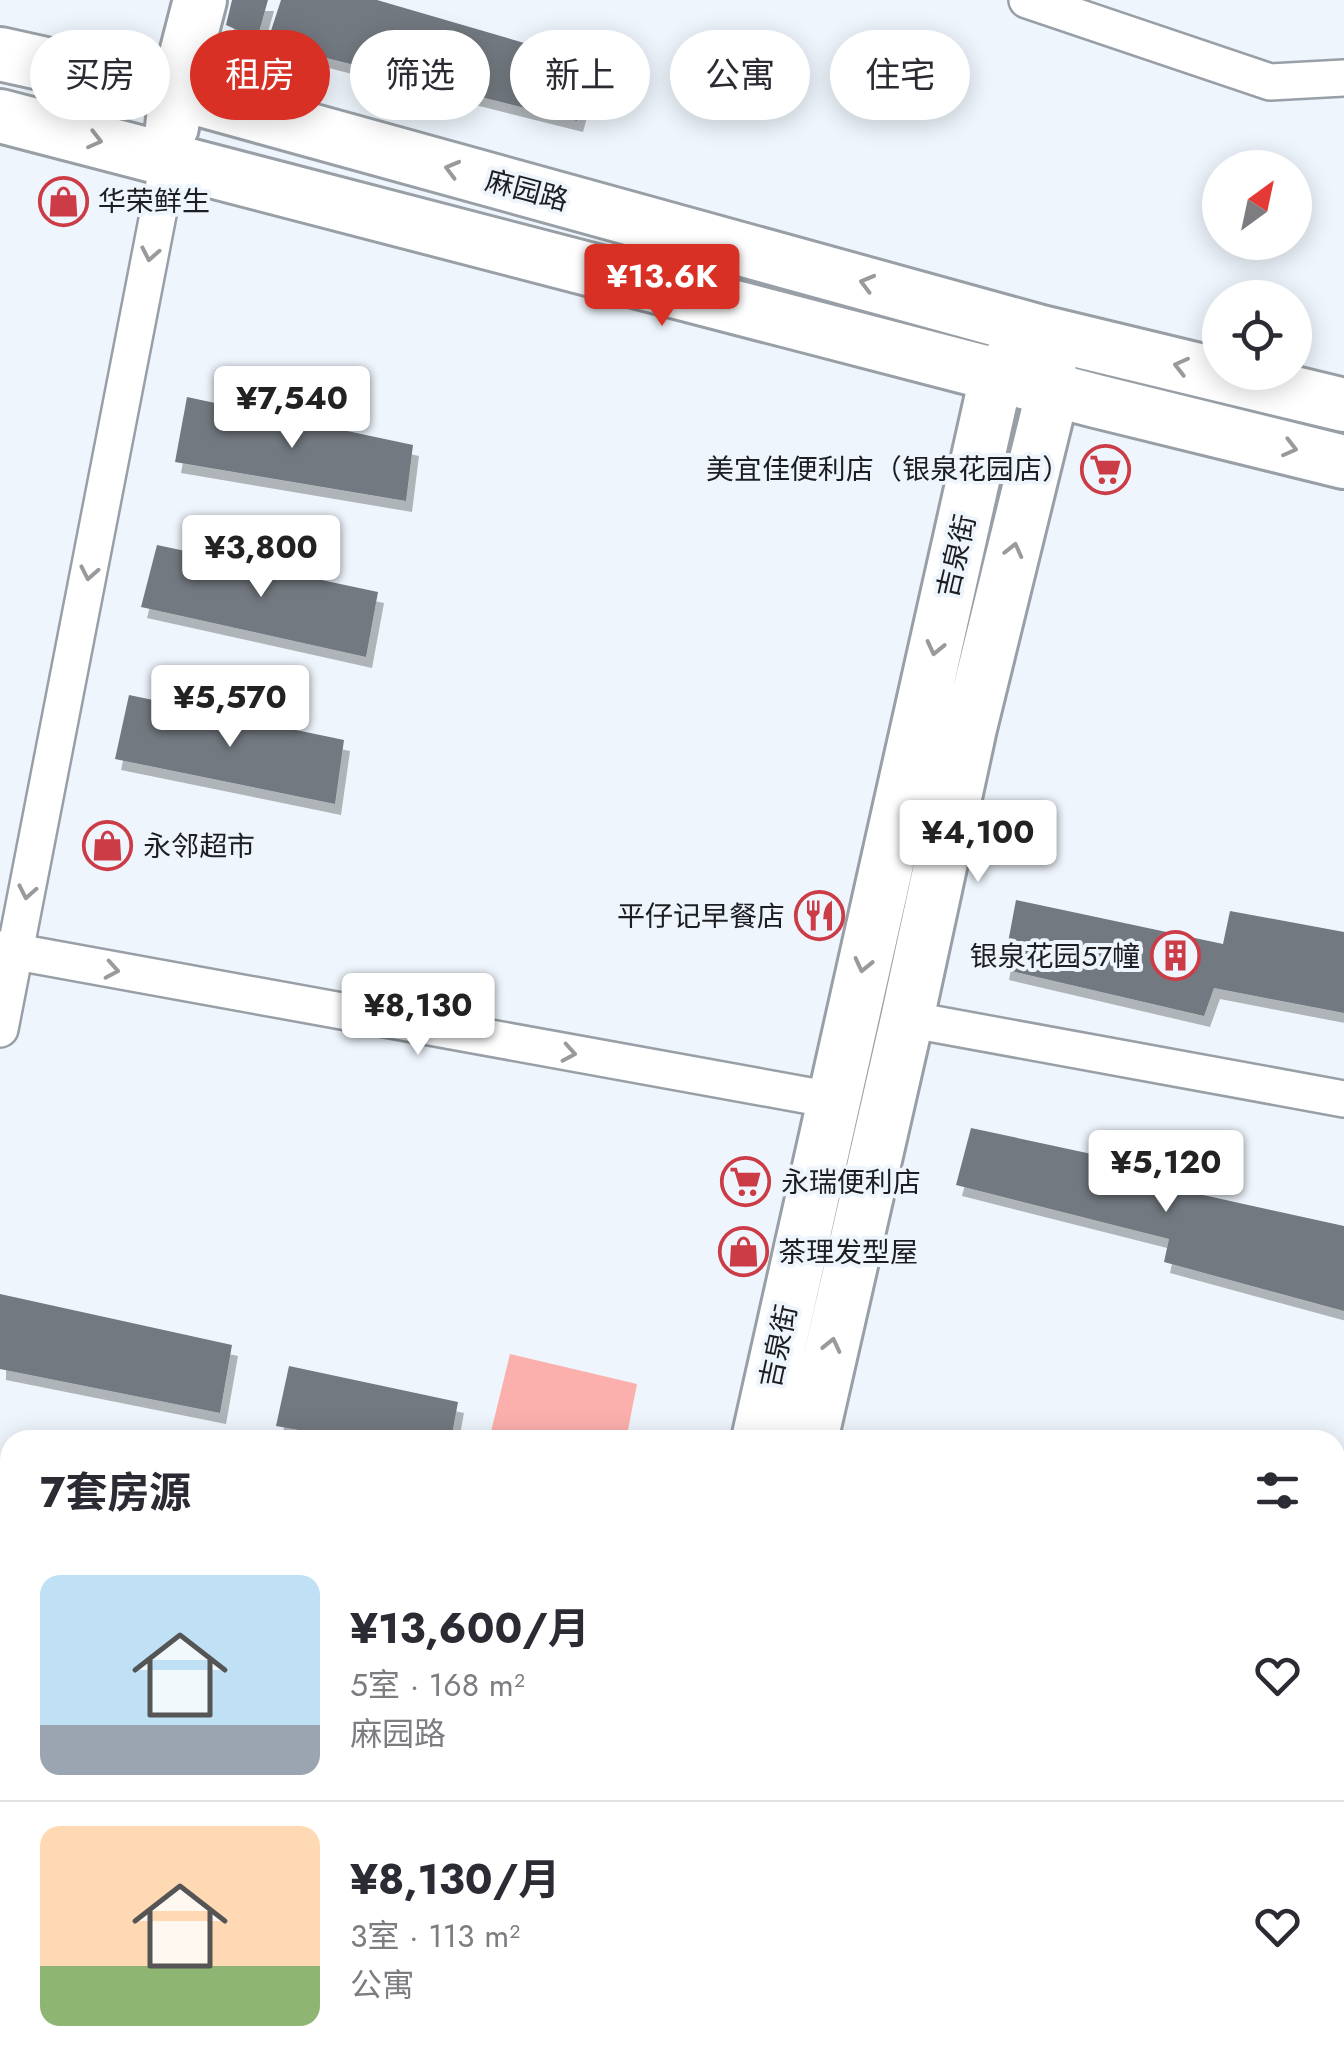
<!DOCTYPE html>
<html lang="zh">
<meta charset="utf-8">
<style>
:root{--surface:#fff;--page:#f2f2f3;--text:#2b2b33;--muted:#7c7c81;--line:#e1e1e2;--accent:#d93025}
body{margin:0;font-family:Jost,"Noto Sans SC",sans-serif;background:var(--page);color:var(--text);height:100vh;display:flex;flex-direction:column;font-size:38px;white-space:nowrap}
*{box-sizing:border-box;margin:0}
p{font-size:32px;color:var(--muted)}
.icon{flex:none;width:55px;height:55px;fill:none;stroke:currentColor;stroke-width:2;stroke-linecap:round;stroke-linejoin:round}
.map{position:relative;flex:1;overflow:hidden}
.panel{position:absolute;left:0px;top:1430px;width:1345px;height:642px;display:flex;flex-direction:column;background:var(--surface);border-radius:30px 30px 0 0;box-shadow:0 5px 25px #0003}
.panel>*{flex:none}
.top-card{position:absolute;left:30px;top:30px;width:1285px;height:90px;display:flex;gap:20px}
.needle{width:65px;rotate:33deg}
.buttons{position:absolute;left:1202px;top:150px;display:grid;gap:20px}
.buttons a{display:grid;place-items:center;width:110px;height:110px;border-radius:50%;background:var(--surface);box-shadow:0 5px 25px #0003;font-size:50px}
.price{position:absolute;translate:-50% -85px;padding:0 22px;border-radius:10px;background:#fff;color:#222;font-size:32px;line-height:65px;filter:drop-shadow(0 2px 5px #0008)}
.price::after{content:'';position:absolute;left:50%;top:60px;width:30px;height:22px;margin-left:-15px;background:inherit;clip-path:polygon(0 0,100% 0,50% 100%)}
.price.selected{background:var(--accent);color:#fff}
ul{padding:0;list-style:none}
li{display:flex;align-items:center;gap:30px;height:250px;padding:0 40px}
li+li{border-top:2px solid var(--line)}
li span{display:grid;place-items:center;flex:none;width:280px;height:200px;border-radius:20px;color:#555}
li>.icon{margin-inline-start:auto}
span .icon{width:120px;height:120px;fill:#fffc;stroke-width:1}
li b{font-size:42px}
h2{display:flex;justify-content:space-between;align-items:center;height:120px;padding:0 40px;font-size:42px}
.chip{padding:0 35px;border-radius:45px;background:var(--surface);box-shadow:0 5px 25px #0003;font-size:35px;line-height:90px}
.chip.selected{background:var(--accent);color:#fff}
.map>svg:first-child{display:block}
</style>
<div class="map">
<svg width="1344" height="2071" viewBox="0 0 1344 2071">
<defs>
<filter id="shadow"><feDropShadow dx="6" dy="11" stdDeviation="0" flood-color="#0004"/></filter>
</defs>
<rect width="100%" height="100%" fill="#eef5fc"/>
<path fill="#fcb0ad" d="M510,1354L637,1384L626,1440H489Z"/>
<path fill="#737980" filter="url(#shadow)" d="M232,0H268L257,39L226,25Z
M281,0H377L593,63L577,121L267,43Z
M187,397L413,445L406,501L175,462Z
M157,545L378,592L366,657L141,607Z
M129,695L344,740L335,804L115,759Z
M1016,900L1223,944L1230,911L1344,932V1013L1214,988L1204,1016L1003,969Z
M971,1128L1180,1173L1176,1189L1344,1226V1311L1164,1262L1169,1239L956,1185Z
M0,1294L232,1345L220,1413L0,1369Z
M289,1366L458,1402L451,1440H355L276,1426Z"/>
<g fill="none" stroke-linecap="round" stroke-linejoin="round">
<defs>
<path id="street" d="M1027,0L1270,82L1344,78
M0,949L832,1100
M907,1019L1344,1099
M0,1029L169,158
M0,1960L10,1971
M91,2062L99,2071
M771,2062L808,2071
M660,2071L663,2062
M1117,2071L1130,2062"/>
<path id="secondary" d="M0,54L176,93L1041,332L1344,405
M0,116L1096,401L1344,462
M172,127L176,93L200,0
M758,1440L997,373L1022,350
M811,1440L907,1019L970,728L1053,390L1047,357
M0,1543L10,1545
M0,1600L10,1602
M1335,1881L1344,1883"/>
</defs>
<use href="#street" stroke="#989fa6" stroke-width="40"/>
<use href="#secondary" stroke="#989fa6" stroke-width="58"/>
<use href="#street" stroke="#fff" stroke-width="35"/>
<use href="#secondary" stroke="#fff" stroke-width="52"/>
</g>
<defs><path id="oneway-chevron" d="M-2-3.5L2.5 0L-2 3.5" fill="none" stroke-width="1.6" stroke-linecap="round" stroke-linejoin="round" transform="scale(2.5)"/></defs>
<g stroke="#999a9b">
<use href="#oneway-chevron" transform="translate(95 140) rotate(14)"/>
<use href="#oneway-chevron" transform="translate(452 169) rotate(-165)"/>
<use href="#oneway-chevron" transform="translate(150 254) rotate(101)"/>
<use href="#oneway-chevron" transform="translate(867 283) rotate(-165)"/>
<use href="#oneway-chevron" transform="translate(1181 366) rotate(-166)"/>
<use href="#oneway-chevron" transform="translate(1290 448) rotate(14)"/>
<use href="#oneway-chevron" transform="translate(1014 550) rotate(-76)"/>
<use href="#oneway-chevron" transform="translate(89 573) rotate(101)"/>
<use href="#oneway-chevron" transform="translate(935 648) rotate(103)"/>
<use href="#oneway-chevron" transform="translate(27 892) rotate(101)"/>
<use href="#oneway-chevron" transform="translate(863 965) rotate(103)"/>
<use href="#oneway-chevron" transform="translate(112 970) rotate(10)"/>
<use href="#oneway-chevron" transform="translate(569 1053) rotate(10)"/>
<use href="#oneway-chevron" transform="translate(832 1345) rotate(-77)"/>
</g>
<defs>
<symbol id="shop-ring" viewBox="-11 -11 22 22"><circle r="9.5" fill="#eef5fc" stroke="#cc3c46" stroke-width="1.5"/><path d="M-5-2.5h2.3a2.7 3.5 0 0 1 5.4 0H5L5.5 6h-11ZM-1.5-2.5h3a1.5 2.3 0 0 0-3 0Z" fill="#cc3c46"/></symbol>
<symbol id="supermarket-ring" viewBox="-11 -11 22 22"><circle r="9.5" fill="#eef5fc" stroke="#cc3c46" stroke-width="1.5"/><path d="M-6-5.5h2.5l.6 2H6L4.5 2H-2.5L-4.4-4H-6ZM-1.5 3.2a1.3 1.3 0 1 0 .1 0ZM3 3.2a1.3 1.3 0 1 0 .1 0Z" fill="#cc3c46"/></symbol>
<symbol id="restaurant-ring" viewBox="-11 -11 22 22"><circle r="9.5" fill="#eef5fc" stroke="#cc3c46" stroke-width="1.5"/><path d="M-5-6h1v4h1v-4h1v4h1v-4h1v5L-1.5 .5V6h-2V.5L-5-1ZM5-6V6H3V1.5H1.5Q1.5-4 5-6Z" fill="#cc3c46"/></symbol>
<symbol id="building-ring" viewBox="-11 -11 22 22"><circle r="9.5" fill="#eef5fc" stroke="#cc3c46" stroke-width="1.5"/><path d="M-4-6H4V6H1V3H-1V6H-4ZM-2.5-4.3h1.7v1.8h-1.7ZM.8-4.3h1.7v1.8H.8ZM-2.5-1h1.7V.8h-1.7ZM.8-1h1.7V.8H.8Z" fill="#cc3c46"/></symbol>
</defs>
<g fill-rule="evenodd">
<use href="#shop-ring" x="36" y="174" width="55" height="55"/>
<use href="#supermarket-ring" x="1078" y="442" width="55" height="55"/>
<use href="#shop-ring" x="80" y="818" width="55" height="55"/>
<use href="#restaurant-ring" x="792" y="888" width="55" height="55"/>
<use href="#building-ring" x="1148" y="928" width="55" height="55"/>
<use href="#supermarket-ring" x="718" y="1154" width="55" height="55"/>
<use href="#shop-ring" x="716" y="1224" width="55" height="55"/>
</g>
<g text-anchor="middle" stroke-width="8" stroke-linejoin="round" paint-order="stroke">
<g font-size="28" fill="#1c1e21" stroke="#eef5fc">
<text transform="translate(527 190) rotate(15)" y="10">麻园路</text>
<text transform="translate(956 556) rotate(-77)" y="10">吉泉街</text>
<text transform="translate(778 1346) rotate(-78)" y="10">吉泉街</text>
</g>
<g font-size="28" fill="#1c1e21" stroke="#eef5fc" text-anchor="start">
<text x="98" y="211">华荣鲜生</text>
<text x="1070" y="479" text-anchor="end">美宜佳便利店（银泉花园店）</text>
<text x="143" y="856">永邻超市</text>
<text x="785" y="926" text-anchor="end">平仔记早餐店</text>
<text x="1140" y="966" text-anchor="end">银泉花园57幢</text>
<text x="781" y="1192">永瑞便利店</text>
<text x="778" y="1262">茶理发型屋</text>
</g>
</g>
</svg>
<div class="buttons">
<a><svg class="needle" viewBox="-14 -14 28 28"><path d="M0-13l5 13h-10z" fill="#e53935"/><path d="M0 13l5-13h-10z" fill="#7c7c81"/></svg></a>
<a><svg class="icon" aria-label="locate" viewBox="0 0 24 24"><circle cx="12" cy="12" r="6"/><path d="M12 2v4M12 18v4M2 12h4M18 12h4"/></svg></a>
</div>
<b class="price selected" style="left:662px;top:329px">¥13.6K</b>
<b class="price" style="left:292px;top:451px">¥7,540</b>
<b class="price" style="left:261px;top:600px">¥3,800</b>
<b class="price" style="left:230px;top:750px">¥5,570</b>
<b class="price" style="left:978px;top:885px">¥4,100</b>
<b class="price" style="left:418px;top:1058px">¥8,130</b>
<b class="price" style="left:1166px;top:1215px">¥5,120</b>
<div class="top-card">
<a class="chip">买房</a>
<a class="chip selected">租房</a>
<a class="chip">筛选</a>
<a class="chip">新上</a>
<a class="chip">公寓</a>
<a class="chip">住宅</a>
</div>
<section class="panel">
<h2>7套房源<svg class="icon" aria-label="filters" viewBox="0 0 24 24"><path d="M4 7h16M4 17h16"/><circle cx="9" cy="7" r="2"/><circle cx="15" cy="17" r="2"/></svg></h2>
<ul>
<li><span style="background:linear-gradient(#bfe0f5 75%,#9aa5b1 0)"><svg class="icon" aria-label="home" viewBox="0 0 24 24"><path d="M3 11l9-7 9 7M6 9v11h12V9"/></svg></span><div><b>¥13,600/月</b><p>5室 · 168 m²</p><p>麻园路</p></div><svg class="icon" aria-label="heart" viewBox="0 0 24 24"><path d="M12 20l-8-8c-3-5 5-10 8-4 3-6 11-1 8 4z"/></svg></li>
<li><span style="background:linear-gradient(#ffd9b3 70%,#8fb573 0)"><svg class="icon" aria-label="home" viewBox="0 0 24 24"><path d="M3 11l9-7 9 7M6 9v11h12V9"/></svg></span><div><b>¥8,130/月</b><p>3室 · 113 m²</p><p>公寓</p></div><svg class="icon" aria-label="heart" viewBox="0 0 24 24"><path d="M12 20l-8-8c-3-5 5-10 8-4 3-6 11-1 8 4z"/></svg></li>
</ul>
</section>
</div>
